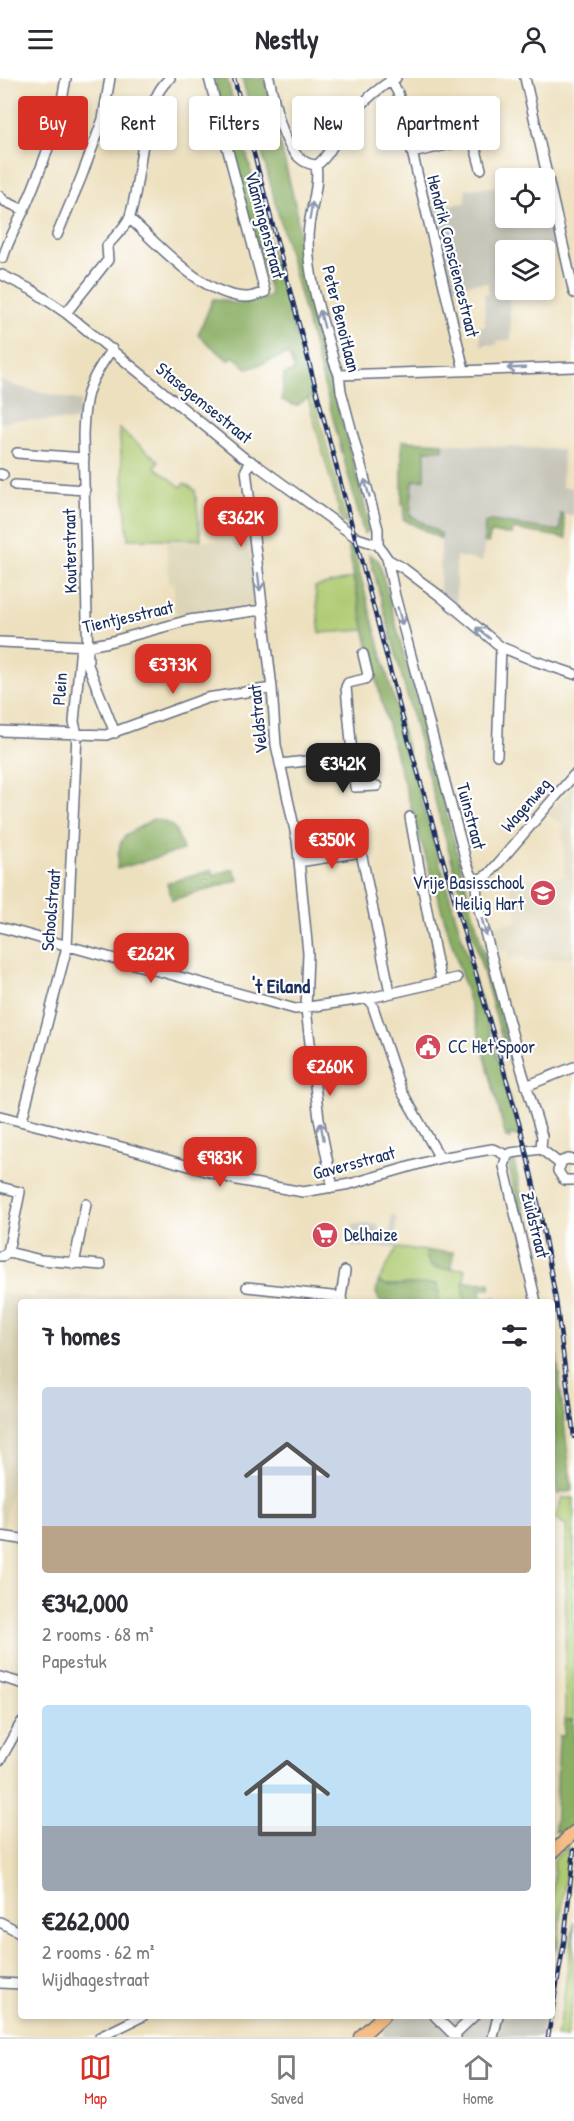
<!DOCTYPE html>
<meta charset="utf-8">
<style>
:root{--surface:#fff;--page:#f2f2f3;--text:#2b2b33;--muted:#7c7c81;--line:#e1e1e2;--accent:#d93025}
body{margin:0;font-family:"Patrick Hand",sans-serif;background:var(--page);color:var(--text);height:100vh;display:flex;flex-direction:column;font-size:22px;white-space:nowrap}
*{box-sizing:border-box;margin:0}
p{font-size:20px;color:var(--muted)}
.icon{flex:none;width:33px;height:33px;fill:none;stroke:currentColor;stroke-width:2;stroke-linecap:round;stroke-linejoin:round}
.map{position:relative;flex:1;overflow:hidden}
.details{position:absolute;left:18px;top:1221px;width:537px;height:720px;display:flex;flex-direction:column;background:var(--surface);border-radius:6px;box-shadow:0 3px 9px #0003}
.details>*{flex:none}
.top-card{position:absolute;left:18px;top:18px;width:538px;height:54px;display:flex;gap:12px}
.buttons{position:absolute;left:495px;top:90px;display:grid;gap:12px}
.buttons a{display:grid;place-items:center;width:60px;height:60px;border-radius:6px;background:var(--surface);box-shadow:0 3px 9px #0003;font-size:30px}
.price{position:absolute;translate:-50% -51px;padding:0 14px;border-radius:12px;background:var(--accent);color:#fff;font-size:20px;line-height:39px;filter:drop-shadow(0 2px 3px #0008)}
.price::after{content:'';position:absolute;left:50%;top:36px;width:18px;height:14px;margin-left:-9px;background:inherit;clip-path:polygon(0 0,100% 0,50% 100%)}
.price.active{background:#222;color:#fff}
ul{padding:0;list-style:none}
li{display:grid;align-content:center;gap:12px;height:318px;padding:0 24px}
li span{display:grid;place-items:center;height:186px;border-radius:6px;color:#555}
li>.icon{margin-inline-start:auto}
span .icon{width:108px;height:108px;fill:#fffc;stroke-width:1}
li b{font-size:26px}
h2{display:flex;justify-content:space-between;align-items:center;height:72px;padding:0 24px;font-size:26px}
.pill{padding:0 21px;border-radius:6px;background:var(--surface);box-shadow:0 3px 9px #0003;font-size:21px;line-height:54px}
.pill.active{background:var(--accent);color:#fff}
header{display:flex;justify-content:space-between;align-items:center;height:78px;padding:0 24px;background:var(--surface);font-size:27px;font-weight:800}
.menu{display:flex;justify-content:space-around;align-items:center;height:84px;border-top:2px solid var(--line);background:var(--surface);font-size:16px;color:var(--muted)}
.menu a{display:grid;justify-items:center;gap:3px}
.menu .active{color:var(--accent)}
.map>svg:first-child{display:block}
</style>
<header><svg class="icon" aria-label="menu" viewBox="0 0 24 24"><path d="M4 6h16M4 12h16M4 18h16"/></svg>Nestly<svg class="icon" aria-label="person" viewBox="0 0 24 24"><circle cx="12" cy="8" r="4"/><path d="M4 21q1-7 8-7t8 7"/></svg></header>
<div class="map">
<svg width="574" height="1959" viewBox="0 0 574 1959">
<rect width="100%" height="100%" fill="#fff"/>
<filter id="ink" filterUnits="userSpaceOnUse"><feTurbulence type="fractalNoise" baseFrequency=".0167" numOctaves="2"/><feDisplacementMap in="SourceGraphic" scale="12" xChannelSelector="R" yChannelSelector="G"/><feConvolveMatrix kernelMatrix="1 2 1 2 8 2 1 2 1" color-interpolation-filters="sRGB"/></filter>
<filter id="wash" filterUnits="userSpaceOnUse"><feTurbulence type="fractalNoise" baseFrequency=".008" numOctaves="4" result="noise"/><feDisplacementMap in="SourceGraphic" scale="24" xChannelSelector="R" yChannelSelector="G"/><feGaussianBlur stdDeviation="1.35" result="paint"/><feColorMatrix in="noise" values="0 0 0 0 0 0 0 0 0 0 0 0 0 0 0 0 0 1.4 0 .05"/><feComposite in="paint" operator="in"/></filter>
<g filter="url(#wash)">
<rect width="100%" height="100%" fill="#ede0be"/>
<path fill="#dcd4b6" d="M166,461L231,463V464L250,462L256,528L176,537L173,504H169Z
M574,706V879L526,884L525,879L509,881L508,873L496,872L490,848L518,843L509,801L565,798L562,747L548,736Z
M161,1211L220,1212L218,1224H21V1381L17,1380L4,1452H0V1216L35,1219L37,1212L72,1218L100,1219Z"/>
<path fill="#c6c5b8" d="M503,108L506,140H544L545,119L556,169L541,170V172H506V212H533V214L509,215L511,262L497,263V267L485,266V268H481L480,248H485L484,216L488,215V205H474L451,211L431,128L466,125L465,111Z
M0,302L19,309L81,323L78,343L17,342L0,345Z
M443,365L563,372L562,409L574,410V437H563L567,460L488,447L482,484L456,478V527L440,514L441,456L410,437L413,403L425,401V372H443Z
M396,1137L397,1170L351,1169L353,1146H379V1154H390L391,1138Z
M391,1938H444L450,1944L457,1938H545L542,1959H384L382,1947Z"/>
<path fill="#aeca71" stroke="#647c68" stroke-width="1.5" d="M313,317L347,446L342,443L308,320Z
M119,351L159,383L155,389L181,409L184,405L195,412L201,461H128Z
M353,500L365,552L320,555L315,509Z
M397,1170L427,1173C426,1180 428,1186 435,1190L465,1191V1224H439L438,1206L387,1207L378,1204Z
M562,1420H574V1642H565L566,1447L555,1440Z
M569,1768L557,1873L552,1849L554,1781Z
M574,1844V1917L566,1959H556L563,1926Z"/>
<path fill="#8aae63" stroke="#526e60" stroke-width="1.5" d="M214,0H227L274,182L313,317L296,328L282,322L284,297L295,292L288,276L248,291L233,278L229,283L198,257L213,221C221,220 225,224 233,225C246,227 259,222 271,217L252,152Z
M242,0H264L296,130L305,205L370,448L369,453L364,456Z
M402,363L443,365V372H425V401L413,403L410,437L441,456V461L403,441L405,428L402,427Z
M561,436H563L567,460L513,451L512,456L491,455L488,465L484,464L485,445L491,443L560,453Z
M347,460L351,463L422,725L521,1059L509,1056L510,1061L506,1060C495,1018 485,975 472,933C426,776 373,622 347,460Z
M369,476L379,483L513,984L509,985L440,741Z
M153,741C176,745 176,751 183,772L117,791C120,752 122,761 153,741Z
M234,791L238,802L172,822L167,805L212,792L214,797Z
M514,1082L533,1178L532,1182H530L510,1094L509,1086Z
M427,1173L453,1174L452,1191H442L431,1188L426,1179Z
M378,1204L387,1207L438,1206L439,1224H380L376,1215Z
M463,1204L490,1205V1211H480L482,1221L497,1220L498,1224H465Z
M552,1238L572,1413L557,1416L552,1313Z
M565,1642H574V1715L572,1747L562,1756L555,1753L559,1658H564Z"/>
</g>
<g filter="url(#ink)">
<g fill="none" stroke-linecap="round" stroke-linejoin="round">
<defs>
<path id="minor" d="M269,0C275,24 283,85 316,87
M390,0L398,15L464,292
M525,0L574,215
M103,41L147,50
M412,75L473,61L481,91
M316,87C320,111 308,135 308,161C308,203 323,243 334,284L339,297L341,313L378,451V467L387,480L395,518L466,783L471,796L476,803L477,824L522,993L542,1058L541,1071
M316,87C328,82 342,49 352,37C364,23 379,9 396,0
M0,118L4,123L24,132
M129,140C159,167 204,219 247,219C253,219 260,216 265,214L209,0
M57,157L81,100L103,41L110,0
M3,180C8,162 18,146 25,129C43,87 59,45 66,0
M2,197L32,212L66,235L243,379L258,388L357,460L378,467
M66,235L108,182L107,168C114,159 126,149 130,138C142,102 140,24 170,0
M112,271C88,305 84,317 83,358L88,587L115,655
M339,297L574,289
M17,375L84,380
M251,383L246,392L272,610L276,667L297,762L308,875L306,931L319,1041L333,1110
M0,396L3,397
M15,407L85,412
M387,481L403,490L440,518L501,569L535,583L574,596
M0,564L88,568L109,564L189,542L262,532
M363,576L368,597L365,601L348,605L346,609L355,709L377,708
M0,653L106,657L207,620L272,610
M497,677L501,569
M280,686L351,678
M410,739C420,794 429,848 441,903
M299,784L361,774L390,914
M476,803L489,796L574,697
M0,849L295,931L370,920L457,900
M370,920L401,1012L440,1080
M526,1008L574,989
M0,1038L137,1073L237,1102L303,1114L350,1106L440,1080L492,1071L498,1073L507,1078
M22,1042L67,869L77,656L74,644L81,568
M541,1071L560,1086
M507,1078L504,1088L536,1224
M507,1078L511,1075L541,1071
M574,1082L568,1081L562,1083L558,1093L564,1102H574
M0,1109L20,1114L8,1174L3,1178H0
M8,1174L41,1182L101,1187
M74,1186L86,1126
M247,1209L341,1219L342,1224
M341,1219L345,1193
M0,1458L21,1461
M0,1599L21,1605
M0,1682L21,1645
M0,1844L21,1855
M0,1905L21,1906
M435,1938L456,1959
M454,1957L474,1938
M100,1959L143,1938
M493,1959L498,1938"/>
<path id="major" d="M552,1775L574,1754
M360,1959L383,1938"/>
</defs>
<use href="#minor" stroke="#646d80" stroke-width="12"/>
<use href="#major" stroke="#646d80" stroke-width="15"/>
<use href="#minor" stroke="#fff" stroke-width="9"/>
<use href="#major" stroke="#f6be87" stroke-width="12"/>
<defs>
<path id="rail" d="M234,0L409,664L521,1052L540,1134L556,1222L574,1359
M548,1959L564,1864L574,1772"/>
</defs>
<use href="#rail" stroke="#1b2f5e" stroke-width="4.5"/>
<use href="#rail" stroke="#fff" stroke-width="2" stroke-dasharray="7" stroke-linecap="butt"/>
</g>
<defs><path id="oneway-shaft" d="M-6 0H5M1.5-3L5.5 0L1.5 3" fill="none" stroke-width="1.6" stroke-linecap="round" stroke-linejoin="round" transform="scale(1.5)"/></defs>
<g stroke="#8d97ae">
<use href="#oneway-shaft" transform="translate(311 133) rotate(-81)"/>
<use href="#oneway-shaft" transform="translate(322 241) rotate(-105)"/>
<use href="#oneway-shaft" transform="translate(516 290) rotate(178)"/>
<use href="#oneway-shaft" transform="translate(367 410) rotate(-106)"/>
<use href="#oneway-shaft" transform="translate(259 504) rotate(83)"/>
<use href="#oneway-shaft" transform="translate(400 538) rotate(75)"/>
<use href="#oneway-shaft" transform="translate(483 555) rotate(-141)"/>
<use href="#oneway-shaft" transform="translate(484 849) rotate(75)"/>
<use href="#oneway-shaft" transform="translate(322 1053) rotate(-101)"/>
</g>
</g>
<defs>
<symbol id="school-disc" viewBox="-11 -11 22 22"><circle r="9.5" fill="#d1495b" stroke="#fff"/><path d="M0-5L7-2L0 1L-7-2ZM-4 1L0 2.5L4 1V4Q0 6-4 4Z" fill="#fff"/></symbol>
<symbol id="civic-disc" viewBox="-11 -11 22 22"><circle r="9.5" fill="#d1495b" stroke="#fff"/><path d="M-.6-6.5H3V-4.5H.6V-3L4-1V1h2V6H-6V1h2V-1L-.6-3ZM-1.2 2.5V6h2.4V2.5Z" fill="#fff"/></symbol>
<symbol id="supermarket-disc" viewBox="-11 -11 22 22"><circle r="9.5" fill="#d1495b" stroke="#fff"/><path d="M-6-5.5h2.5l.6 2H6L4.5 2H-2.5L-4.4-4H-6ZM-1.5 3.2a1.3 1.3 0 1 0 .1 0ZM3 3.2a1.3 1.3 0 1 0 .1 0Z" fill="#fff"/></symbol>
</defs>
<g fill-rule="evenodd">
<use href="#school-disc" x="528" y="800" width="30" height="30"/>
<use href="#civic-disc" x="413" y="954" width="30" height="30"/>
<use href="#supermarket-disc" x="310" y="1142" width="30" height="30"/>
</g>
<g text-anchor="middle" stroke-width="4.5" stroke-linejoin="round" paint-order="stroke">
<g font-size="18" fill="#1b2f5e" stroke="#fff">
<text transform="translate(265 147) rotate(75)" y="6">Vlamingenstraat</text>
<text transform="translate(453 178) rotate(76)" y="6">Hendrik Consciencestraat</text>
<text transform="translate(341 241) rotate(76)" y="6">Peter Benoitlaan</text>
<text transform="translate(204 325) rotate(39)" y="6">Stasegemsestraat</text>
<text transform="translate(70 473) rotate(-91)" y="6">Kouterstraat</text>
<text transform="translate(128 539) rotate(-13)" y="6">Tientjesstraat</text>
<text transform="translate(60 611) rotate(-86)" y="6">Plein</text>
<text transform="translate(258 641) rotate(-96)" y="6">Veldstraat</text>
<text transform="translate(526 727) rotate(-49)" y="6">Wagenweg</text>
<text transform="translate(471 738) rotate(75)" y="6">Tuinstraat</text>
<text transform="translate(51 832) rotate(-85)" y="6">Schoolstraat</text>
<text transform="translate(354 1085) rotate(-15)" y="6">Gaversstraat</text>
<text transform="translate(535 1147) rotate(76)" y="6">Zuidstraat</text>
</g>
<g font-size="18" fill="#1b2f5e" stroke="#fff" text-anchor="start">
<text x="524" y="811" text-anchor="end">Vrije Basisschool<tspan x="524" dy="21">Heilig Hart</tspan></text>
<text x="448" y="975">CC Het Spoor</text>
<text x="344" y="1163">Delhaize</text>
</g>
<g font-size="20" font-weight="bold" fill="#1b2f5e" stroke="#fff">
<text x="281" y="915">'t Eiland</text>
</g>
</g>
</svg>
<div class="buttons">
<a><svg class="icon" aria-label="locate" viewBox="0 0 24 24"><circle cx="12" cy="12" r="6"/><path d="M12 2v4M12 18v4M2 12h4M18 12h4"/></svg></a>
<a><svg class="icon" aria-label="layers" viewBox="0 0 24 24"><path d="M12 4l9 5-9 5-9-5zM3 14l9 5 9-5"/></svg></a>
</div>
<b class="price" style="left:241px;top:470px">€362K</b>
<b class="price" style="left:173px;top:617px">€373K</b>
<b class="price active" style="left:343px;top:716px">€342K</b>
<b class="price" style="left:332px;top:792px">€350K</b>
<b class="price" style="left:151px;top:906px">€262K</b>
<b class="price" style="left:330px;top:1019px">€260K</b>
<b class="price" style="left:220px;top:1110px">€983K</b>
<div class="top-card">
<a class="pill active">Buy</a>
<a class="pill">Rent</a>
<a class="pill">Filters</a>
<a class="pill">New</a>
<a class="pill">Apartment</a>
</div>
<section class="details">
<h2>7 homes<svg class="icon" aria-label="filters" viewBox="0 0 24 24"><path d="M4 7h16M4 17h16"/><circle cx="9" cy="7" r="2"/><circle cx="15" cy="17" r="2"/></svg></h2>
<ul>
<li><span style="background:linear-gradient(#c9d6e8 75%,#b9a48a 0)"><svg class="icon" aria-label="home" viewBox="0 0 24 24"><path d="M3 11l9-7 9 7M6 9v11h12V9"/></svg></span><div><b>€342,000</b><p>2 rooms · 68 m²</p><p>Papestuk</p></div></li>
<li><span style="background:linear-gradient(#bfe0f5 65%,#9aa5b1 0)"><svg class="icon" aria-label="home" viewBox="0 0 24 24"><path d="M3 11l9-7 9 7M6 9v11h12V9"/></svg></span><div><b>€262,000</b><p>2 rooms · 62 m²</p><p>Wijdhagestraat</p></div></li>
</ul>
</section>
</div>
<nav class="menu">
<a class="active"><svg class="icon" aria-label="map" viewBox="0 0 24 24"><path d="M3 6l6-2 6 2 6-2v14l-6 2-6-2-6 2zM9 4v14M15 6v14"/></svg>Map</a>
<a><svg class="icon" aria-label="saved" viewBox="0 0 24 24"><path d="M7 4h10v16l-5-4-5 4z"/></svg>Saved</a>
<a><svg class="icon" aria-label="home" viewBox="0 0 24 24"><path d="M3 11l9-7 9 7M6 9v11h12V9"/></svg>Home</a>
</nav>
